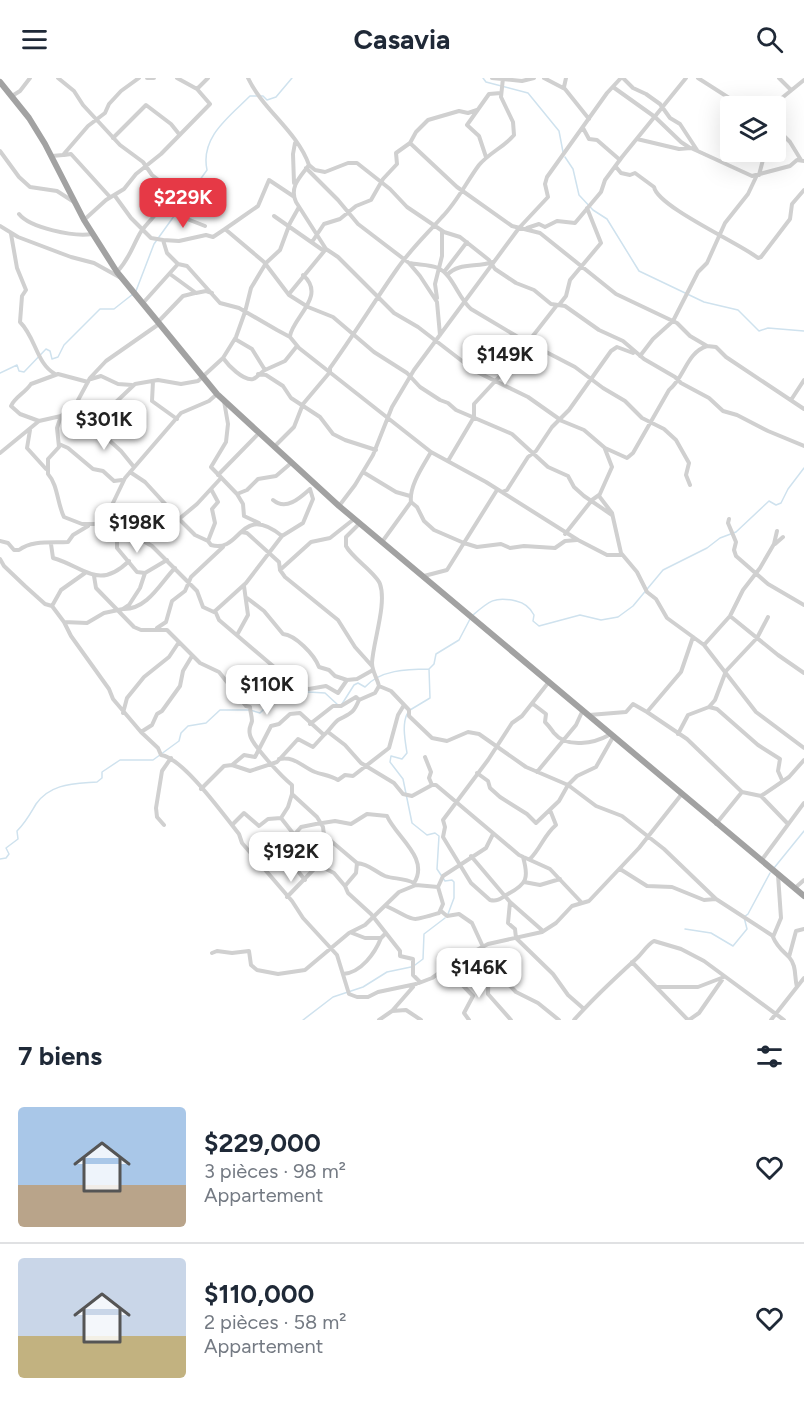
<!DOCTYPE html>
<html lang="fr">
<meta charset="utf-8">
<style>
:root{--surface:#fff;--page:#f2f2f3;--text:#1f2937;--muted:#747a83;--line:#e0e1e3;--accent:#e63946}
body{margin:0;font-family:Figtree,sans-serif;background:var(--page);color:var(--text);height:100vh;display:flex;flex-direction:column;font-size:22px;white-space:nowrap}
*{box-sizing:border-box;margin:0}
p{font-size:20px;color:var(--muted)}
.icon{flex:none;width:33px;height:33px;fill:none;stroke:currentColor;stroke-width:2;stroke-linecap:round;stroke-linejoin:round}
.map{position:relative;height:942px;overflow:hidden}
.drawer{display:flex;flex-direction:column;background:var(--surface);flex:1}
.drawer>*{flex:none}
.tools{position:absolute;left:720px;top:18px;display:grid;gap:12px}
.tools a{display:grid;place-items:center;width:66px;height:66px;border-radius:6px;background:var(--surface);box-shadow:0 6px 24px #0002;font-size:30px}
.price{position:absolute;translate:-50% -51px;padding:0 14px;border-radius:12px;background:#fff;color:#222;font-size:20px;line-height:39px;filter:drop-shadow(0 2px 3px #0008)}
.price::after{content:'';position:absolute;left:50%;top:36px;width:18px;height:14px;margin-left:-9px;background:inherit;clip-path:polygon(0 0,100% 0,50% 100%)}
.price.selected{background:var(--accent);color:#fff}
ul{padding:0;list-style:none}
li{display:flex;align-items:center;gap:18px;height:150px;padding:0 18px}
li+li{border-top:2px solid var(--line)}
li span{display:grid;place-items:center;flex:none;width:168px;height:120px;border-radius:6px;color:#555}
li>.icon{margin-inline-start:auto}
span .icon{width:72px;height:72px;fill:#fffc;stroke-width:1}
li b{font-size:26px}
h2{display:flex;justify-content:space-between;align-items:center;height:72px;padding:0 18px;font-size:26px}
header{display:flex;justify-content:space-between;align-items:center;height:78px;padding:0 18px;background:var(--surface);font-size:27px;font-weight:700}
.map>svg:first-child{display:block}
</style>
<header><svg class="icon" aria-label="menu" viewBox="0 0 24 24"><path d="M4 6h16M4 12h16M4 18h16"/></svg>Casavia<svg class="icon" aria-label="search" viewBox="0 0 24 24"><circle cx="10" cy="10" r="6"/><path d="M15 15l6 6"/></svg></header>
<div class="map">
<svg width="804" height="942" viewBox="0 0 804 942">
<rect width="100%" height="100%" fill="#fff"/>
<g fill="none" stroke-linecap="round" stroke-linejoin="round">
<path stroke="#cfe2ee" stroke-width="1.5" d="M483,0L486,4L528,15L559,53L563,74
M565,79L573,91L579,117L593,132L607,141L639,193L704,224L738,232L759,253L768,250L804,253
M136,213L154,166L207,92C200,59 229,39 250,18H263L267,22L276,19L292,0
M0,295L17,287L19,293L24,294L46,271L50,273L52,281L58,279L64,267L100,231H114L133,216
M473,537C489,523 495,518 516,523C525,525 530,529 534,537L533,543L539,548L580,537L601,542L618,539L633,528L663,492L707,470L720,460L736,454L769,423L776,427L781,425L788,411L804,390
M342,626L354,607L358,605L365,609C380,592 407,591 429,591
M410,632L430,620L429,591L434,586L436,576L459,562L470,541
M407,636C402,647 405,662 407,675L402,681L391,678L390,684L403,701L412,745L427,757L435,755L439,758L437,791L445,803L452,802L454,804V820L448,836
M0,781L6,780L9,776L6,770L18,761L17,753C26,744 30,736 36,726C51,705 74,706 97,704L102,700V694L120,682H153L179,663L181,655L188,648L206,645L220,632H250L260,635L271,624L292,613L325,615L338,627
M774,790L804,753
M685,851L711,855L733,868L747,851L744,839L748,836L770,795
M415,887L423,881L424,856L445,840
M303,942L333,919L363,909L387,894L411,889"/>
<path stroke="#d0d0d0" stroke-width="4" d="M58,0L74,13L83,27L120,67L143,84L152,97L161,104L166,119L156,131L157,134C152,142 143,149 139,157C131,172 129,181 117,194
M147,0H154
M248,0C263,32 297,53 309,87
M492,0L522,3L534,0
M544,0L565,11L589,41
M623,0L633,10L646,16L660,26L670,40L680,46L697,72
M698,0L737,25L748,28
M779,0L791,12
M564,9L566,0
M613,9L655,39L681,64L690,70
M197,11L208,0
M12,18L20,13L30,0
M772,28L804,2
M583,50L589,61L597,62L620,82
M776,50L790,64L801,82
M113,60L146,27L171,46L179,56
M637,61L679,71L691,70L752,98L790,88L797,82L804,83
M410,65L457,109L512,148L540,155L616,216L677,245L690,258L707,268L716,269L726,279L804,331
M0,73L19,99L30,109L57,113L74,124
M64,77L71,76L110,119
M52,78L63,77L88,48L105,35L109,26L121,13L139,0
M486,79L479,58L467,47L489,16L501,15
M616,89L621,95L630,97L635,95L654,109C658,129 739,165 758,180L761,179L790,141L792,126L804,112
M306,90L338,122L358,146L409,185L420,198L437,224L440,257
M759,97L765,74
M294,105L293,76L295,65
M115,118L131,140L151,160L163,162L167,175L178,186
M166,120L170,126L178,130L182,139L205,148
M19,136C30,150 74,159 92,156
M274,138L324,173
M84,142L106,122L124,111L136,96L161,76L210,26L197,11L177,0
M0,148L18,159L71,179L94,185L121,200
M527,150L539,146L545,149L557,143L575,145L601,114L605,102L622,79L686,0
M225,151L258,128L269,102L293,118
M11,156L17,190L26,212L22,218L20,244C36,260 36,285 55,296
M163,162L179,163L206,157L213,159L225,151L264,184L289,217L308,229L333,239L374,274L407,295L420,309L440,322L448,325L456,332L512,356L548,389L568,398L574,409L584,418L612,437
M312,164L324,146L340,141L356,128L371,122L383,101L397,86L396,75L410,65L416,54L428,42L459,33L468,35L477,32
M409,185C418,187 429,186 438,190C453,197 458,220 471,231L523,262L575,289L603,310L625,323L642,340L664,351L676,362L689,385L686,397L690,407
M444,194L467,164
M170,196L196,215L206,213L212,215
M447,197C459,184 476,190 493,184
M289,216L326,171
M437,220L435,206L442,178V153
M143,225L178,186L187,188L220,225L239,230L277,252L290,259L299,270L431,374L486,404L578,462L607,477H622
M559,227L566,218L570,202L601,165L587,130
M158,244L183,218L195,215
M290,258C293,239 327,218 303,197
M235,261L252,271L265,292L285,283L297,268
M707,268C686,275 685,299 669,312L633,375L627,380L605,370L584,352L562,343L528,319L475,293L418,249L394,235L338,179L326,171L296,124C289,109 300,99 309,87L315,92L325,94L348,85H357L390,111L407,129L444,154L460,159L489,182L495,191L516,205L534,212L551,226L565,228L599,252L623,263L644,281L675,299L681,305L709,320L723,333L737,337L768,353L804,368
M640,278L653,261L673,243L698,194L707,185L725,145L748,116L757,97
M223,280L236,259L245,234L251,210L266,185L280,172L290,145L299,129
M258,296L266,297L283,308L291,320L320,339L333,356L345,362L376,372
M91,301L101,298L118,306L132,307
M153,303L152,323L177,341
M217,316L209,323L181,335L125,400L112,427L97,446L114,453L127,454L152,468L197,513L203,529L216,535L219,542L280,594L292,609L309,611L326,608L338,615L347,602L357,601L373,592
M791,322L804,302
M224,323L228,346L226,364L211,389L237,416L247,412L258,401L276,398L290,386
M95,341L103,349L101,355L121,373L134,389
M39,343L20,336L11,328C15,319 25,315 31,306L58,296L88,304
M30,352L27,370L46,391
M59,366L68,370L93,391L103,393L114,403L122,402
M274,369L294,349L303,326L330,294V290C353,258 374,224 397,191C410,172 427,156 442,139C457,124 467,103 479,87C489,75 504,69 514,57L513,44L501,19L503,0
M605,371L612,389L599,418L612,435L621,475L637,494L647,514L656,521L667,540L704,567L756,634L804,670
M0,375L39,343L61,338L77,324L90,300L106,283L159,246
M448,383L474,339V326L511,286L557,227
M130,394L145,404L179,441L168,448L161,457L146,464
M363,394L396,414L410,418
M218,397L258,356
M221,400L197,426L179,441L195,457L208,463L211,467C242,476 239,424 282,458
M502,414L507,412L528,379L536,373L552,349L569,332L611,273L617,269L633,275
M237,416L243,426L244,438L259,445
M273,422C286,433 300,420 310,411
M411,424L417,429L424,443L434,452L464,465L477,469L501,466L510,470L524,468L555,470L565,463L577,462
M339,428L355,407L373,377L392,329L414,292L519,150L548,119L545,106L547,99L607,15L621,0
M729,441L728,445L736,464L734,472L736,478L768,506L804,527
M97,446H82L64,439C57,425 58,407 48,396V381L59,369L57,350L61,338H90L95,341L105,329L116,324L135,306L158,302L181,306L198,303L223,280C228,287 243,303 253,301C257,300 261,294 265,292
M359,446L346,459V468C352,480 376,495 380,506C387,526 373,564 372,585C372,593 377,600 379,608L391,613L409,632V638L432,660L447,663L468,654L479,656L526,689L568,707L596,728L622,738L664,771L716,821
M114,453L117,462V470L137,494L145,495L167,482
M241,454L247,455L279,484L280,492L285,499L338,542L355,569L372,588
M565,456L592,422L599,417
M0,463L8,465L14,472H19C32,462 52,465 68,464L73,457L88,448
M208,463L215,445L212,431L218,424L211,411
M382,464L411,424C409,408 423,388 431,374
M51,466L53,480C85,489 98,513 129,483
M775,466L783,459
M0,481L4,488L25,508L45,526L52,528L64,544L87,545L104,535L123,531L129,527L140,510L145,495
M280,492L311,464L330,460L354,441
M94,498L96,510L134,549L141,552H167L200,585L219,594L246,628L250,629C250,633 252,638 252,643C251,648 248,650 250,657C252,667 282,699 292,707V716L317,739L323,749L324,757L357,785L356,795L345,808L348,815L371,836L400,873V878L413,881V897L420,904
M424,498L447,492L497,412
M247,520L264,533L283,556C295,557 314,576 319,589L329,592L335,598L347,602
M52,528L61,512L85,495
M124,531C148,531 161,504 175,490
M214,534L246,505L282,458L303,445L313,421L310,411
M730,538L778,577L804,595
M64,544L71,558L109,611L113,621L141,654L152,647L157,636L162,633L180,608L183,593L192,578
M157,550L166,544L172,523L185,513L191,499L223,469
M237,557L248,537L244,508
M693,559L681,594L647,634L687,661L742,714L761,718L788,746
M704,567L730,538L743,512L760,490L774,466L777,453
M533,626L546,636L545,644C549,648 551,651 554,655C567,671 595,665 609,657
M709,629L717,631L758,667L780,681L778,693L782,702
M123,635L127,620L144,599L169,579L179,564
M589,637L626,634L633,626L647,634
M310,646L333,628H341L356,619L359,622
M141,654L158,670L161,677C183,680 223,736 239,756L242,765L292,823L303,840L337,877L349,916L357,919H368L378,914L416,906
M328,654L345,667L361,685L394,705L403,716L412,718L432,707H436L519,777L550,791L582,825
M678,656L688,637L709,629L715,622L726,593L757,560L768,539
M425,679L431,694L429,700L432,707
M279,681C295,678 301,688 315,694C323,697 330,697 338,702L345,697L353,698L389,670L398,637L404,627
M232,687L244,677L255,679L271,648L279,646L290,636L300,635L324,657C329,653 333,646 338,642C351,635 353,636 359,622L375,615L379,608
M537,694L576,647L582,634
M477,695L488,703L490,710L500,719L527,736L536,745L559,723L568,707L577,698L596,689L613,659
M201,711L224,688L232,687L250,693L277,684L298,661L313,669L324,657
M761,718L789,699L804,682
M281,740L288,729L292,716
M716,746L742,714
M164,747L157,739L156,730L162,693L171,680
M232,747L244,735L259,748L268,741L281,740L318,787
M294,757L301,749L316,746L335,743L351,746L367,736L387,738C396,759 430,780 414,805
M471,778L510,824L508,845L515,851L516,860L553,896L568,917L584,931
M523,779C529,800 527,806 508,816C501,820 498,824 490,822L471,805L443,759L445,749L443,742L488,682L512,645L522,638L548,605
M530,781C541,770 544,757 556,747L550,732
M257,783L277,767L305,802
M761,783L804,725
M357,785C369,786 374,793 385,798C393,801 405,800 414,805
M620,791L647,808L672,809L704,822L716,821L773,858
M778,797L781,840L773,859C777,869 783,873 789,879C797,888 794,898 797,909
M524,804L540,807L560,801
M795,810L804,802
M287,819L318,787L334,795L345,808
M510,824L543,853
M386,828C417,842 406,845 439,835L443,826L438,809L443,798L486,770L493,756
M441,833L447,838L459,836L472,845L490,884V887L516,914L538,925L559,942
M352,855L365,860H381L386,855
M212,875L217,873L232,875L249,873L251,887L257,892L278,896L305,892L349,855L365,847L399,814L416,807L438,809
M789,879L796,853L804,851
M632,884L688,942
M489,888L488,916L511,942
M446,890L473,918L464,935L469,942
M343,896C361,895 375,875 381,860
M419,905L432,900L456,883L488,866L542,854L556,845L572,828L589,823L639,770L681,717
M656,909H698L724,899
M392,933L406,932L421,942
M379,942L392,933L413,909
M574,942C594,919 615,900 638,879C643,874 648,866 654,863L681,871L704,883L784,942
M689,942L699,935L722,902
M771,942L804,900"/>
<path stroke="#a2a2a2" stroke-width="6" d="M0,4L29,40L45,66L84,142L117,194L217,316L339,428L804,818"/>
</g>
</svg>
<div class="tools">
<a><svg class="icon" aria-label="layers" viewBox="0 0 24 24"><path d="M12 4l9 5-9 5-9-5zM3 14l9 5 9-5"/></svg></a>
</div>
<b class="price selected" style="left:183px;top:151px">$229K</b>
<b class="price" style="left:505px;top:308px">$149K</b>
<b class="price" style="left:104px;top:373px">$301K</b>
<b class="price" style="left:137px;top:476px">$198K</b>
<b class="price" style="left:267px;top:638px">$110K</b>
<b class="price" style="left:291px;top:805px">$192K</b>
<b class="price" style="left:479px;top:921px">$146K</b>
</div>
<section class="drawer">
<h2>7 biens<svg class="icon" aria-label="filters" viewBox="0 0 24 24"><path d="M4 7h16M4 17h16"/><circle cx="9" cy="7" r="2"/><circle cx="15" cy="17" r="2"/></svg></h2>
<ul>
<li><span style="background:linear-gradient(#a9c7e8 65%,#b9a48a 0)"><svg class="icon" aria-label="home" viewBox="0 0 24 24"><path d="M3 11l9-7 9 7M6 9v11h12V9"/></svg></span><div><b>$229,000</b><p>3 pièces · 98 m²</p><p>Appartement</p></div><svg class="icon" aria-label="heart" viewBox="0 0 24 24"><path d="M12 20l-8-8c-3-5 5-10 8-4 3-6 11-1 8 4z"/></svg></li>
<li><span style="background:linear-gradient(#c9d6e8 65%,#c2b280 0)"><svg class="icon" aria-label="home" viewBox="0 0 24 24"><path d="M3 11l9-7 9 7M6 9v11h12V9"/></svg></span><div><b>$110,000</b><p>2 pièces · 58 m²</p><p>Appartement</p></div><svg class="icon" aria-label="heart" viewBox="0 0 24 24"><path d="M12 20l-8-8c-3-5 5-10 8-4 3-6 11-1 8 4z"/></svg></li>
</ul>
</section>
